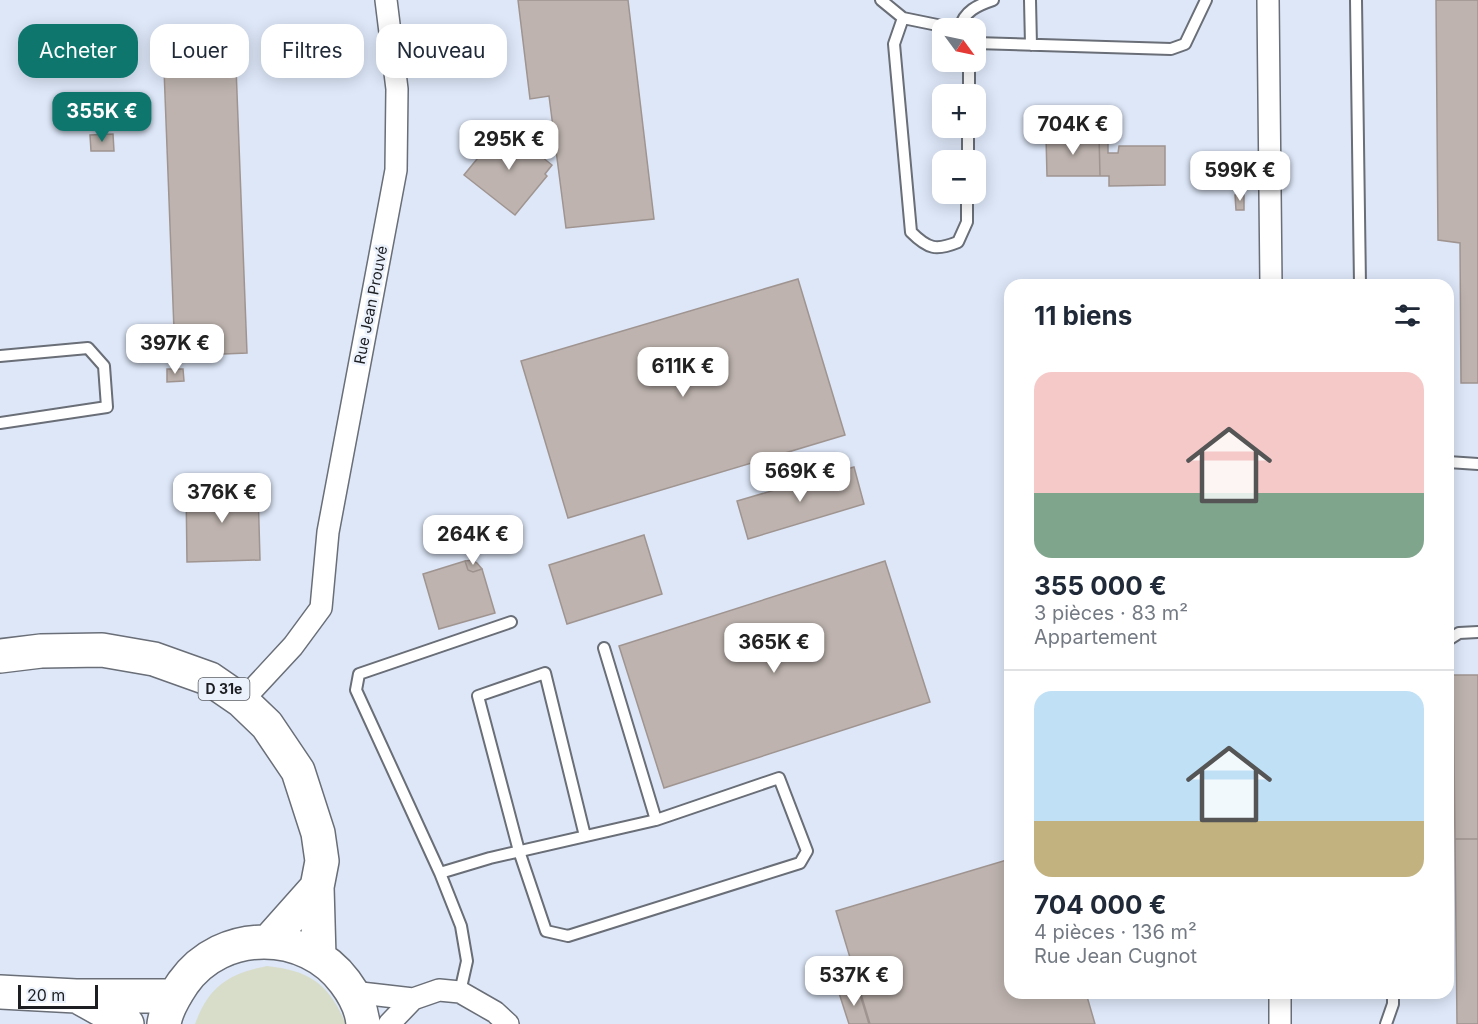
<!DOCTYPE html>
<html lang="fr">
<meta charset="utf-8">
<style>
:root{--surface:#fff;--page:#f2f2f3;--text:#1f2937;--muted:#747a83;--line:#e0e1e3;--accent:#0f766e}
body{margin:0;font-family:Inter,sans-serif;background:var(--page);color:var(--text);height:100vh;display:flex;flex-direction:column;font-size:22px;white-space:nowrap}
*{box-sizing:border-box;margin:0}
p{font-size:20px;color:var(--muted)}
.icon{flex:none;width:33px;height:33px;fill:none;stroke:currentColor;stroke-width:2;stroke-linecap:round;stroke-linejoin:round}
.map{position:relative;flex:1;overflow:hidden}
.details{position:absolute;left:1004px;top:279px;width:450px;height:720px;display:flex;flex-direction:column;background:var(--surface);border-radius:18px;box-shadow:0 3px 15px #0003}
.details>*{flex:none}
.banner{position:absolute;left:18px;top:24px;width:570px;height:54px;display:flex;gap:12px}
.needle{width:39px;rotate:123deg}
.buttons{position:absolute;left:932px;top:18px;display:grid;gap:12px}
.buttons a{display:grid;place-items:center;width:54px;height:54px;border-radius:12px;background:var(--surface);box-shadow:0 3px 15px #0003;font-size:30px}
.scale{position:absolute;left:18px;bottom:15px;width:80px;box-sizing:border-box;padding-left:6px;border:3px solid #1c1e22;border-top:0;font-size:16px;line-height:21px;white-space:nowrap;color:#1c1e22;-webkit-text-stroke:4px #ecf2fc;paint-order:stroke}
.price{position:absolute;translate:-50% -51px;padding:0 14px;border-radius:12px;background:#fff;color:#222;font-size:20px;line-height:39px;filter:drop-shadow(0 2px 3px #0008)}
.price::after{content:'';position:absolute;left:50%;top:36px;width:18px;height:14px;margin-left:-9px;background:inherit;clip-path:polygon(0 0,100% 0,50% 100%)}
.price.active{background:var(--accent);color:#fff}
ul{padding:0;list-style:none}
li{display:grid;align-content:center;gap:12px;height:318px;padding:0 30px}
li+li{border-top:2px solid var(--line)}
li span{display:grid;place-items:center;height:186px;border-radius:18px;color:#555}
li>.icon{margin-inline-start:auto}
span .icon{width:108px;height:108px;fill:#fffc;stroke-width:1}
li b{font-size:26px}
h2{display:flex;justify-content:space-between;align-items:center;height:72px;padding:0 30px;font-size:26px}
.chip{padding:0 21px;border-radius:18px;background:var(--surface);box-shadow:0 3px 15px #0003;font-size:21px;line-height:54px}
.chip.active{background:var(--accent);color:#fff}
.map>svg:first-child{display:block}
</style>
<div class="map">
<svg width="1478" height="1024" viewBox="0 0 1478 1024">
<rect width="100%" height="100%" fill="#ecf2fc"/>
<path fill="#dde7f8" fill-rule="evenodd" d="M0,0H1478V1024H0ZM942,28H975V62H942ZM942,94H975V128H942ZM942,160H975V194H942ZM1010,285H1448V993H1010Z"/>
<path fill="#d8ddca" d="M267,966C310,971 328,983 346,1024H195C209,986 228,974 267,966Z"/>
<path fill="#beb3ae" stroke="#9f9490" stroke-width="1.5" d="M518,0H628L654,219L566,228L549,96L530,99Z
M1436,0H1478V383H1461L1460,243L1438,240Z
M236,67L247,353L175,356L164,69Z
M502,125L552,165L545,174L547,176L515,215L464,175L500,131L498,129Z
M1108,132V153H1118L1119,146H1165V185L1109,186V176H1100L1099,133Z
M113,134L114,151H91L90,135Z
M1099,136L1100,176H1047L1046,137Z
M1235,195H1244V210H1236Z
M798,279L845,435L568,518L521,361Z
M167,369H183L184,381L167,382Z
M854,467L864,504L748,539L737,501Z
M233,485L228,488L258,489L260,560L187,562L186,486Z
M644,535L662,594L567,624L549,565Z
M472,560L477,563L482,569L473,572L468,570L465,561Z
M465,561L468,570L473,572L482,569L495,613L439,629L423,574Z
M885,561L930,702L664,788L619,646Z
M1453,675H1478V839H1455Z
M1455,839H1478V1024H1457Z
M1010,859V993H1086L1095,1024H870L836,911Z
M858,988L869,1024H849L839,993Z"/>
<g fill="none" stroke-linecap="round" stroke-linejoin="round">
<defs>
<path id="lane" d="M881,0L903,18L952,28
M1030,0L1031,45
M1356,0L1360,285
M903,18L894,44L911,232C928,249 936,251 958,242L967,222V194
M960,28C964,11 978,5 993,0
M975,43L1171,49L1185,44L1206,0
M969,94V62
M968,160V128
M0,356L88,348L104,366L107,407L0,423
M1448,462L1478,464
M1448,640L1459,633L1478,632
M585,836L545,673L478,696L519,851L546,931L568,936L800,863L807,851L779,778L656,820
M440,873L490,858L656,820L604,648
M460,992L467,961L461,926L440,873L356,690L359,674L511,622
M1386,1024L1393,1004V993"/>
<path id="street" d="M1268,0L1271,285
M242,701L293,646L321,608L328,532L396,170L397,89L386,0
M352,992L413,999L439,990L460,992L495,1012L508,1024
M1280,993V1024
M389,1024L413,999"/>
<path id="primary" d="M0,656L41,651L102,650L154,659L210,679L242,701L267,725L298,771L318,833L322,861L317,887L319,957
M269,941L317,887
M0,992L76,996H174
M77,996L127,1024
M164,1024C166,1009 175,995 183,983C222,928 306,929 345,982C354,994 362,1010 363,1024"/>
</defs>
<use href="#lane" stroke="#696e77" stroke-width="14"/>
<use href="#street" stroke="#696e77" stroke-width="24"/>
<use href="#primary" stroke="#696e77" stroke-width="36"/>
<use href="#lane" stroke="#fff" stroke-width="10"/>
<use href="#street" stroke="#fff" stroke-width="21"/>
<use href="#primary" stroke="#fff" stroke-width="33"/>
</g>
<g text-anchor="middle" stroke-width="5" stroke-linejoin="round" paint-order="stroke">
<rect fill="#ecf2fc" stroke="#5a5e63" stroke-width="1.5" x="198.5" y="678" width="51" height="22" rx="4.5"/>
<g font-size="14" font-weight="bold" fill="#1c1e22">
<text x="224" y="694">D 31e</text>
</g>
<g font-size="15" fill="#1c1e22" stroke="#ecf2fc">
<text transform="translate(371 305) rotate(-79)" y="5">Rue Jean Prouvé</text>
</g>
</g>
</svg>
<div class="buttons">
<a><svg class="needle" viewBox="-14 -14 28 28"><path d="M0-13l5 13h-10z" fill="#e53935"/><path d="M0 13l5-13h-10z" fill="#747a83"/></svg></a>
<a>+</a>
<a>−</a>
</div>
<div class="scale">20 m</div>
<b class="price active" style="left:102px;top:143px">355K €</b>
<b class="price" style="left:1073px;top:156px">704K €</b>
<b class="price" style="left:509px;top:171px">295K €</b>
<b class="price" style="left:1240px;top:202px">599K €</b>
<b class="price" style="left:175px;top:375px">397K €</b>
<b class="price" style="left:683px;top:398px">611K €</b>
<b class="price" style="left:800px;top:503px">569K €</b>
<b class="price" style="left:222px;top:524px">376K €</b>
<b class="price" style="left:473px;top:566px">264K €</b>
<b class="price" style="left:774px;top:674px">365K €</b>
<b class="price" style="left:854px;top:1007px">537K €</b>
<div class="banner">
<a class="chip active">Acheter</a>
<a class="chip">Louer</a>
<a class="chip">Filtres</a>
<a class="chip">Nouveau</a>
</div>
<section class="details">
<h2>11 biens<svg class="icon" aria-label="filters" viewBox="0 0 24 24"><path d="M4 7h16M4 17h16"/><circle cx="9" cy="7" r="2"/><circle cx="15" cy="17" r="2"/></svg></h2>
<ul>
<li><span style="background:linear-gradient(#f6c9c9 65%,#7fa58c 0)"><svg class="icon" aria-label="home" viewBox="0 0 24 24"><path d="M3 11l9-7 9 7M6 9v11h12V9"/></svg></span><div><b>355 000 €</b><p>3 pièces · 83 m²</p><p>Appartement</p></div></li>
<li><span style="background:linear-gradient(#bfe0f5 70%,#c2b280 0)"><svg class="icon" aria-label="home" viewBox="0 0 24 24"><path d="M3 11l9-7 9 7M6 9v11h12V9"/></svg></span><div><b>704 000 €</b><p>4 pièces · 136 m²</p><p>Rue Jean Cugnot</p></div></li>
</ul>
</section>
</div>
